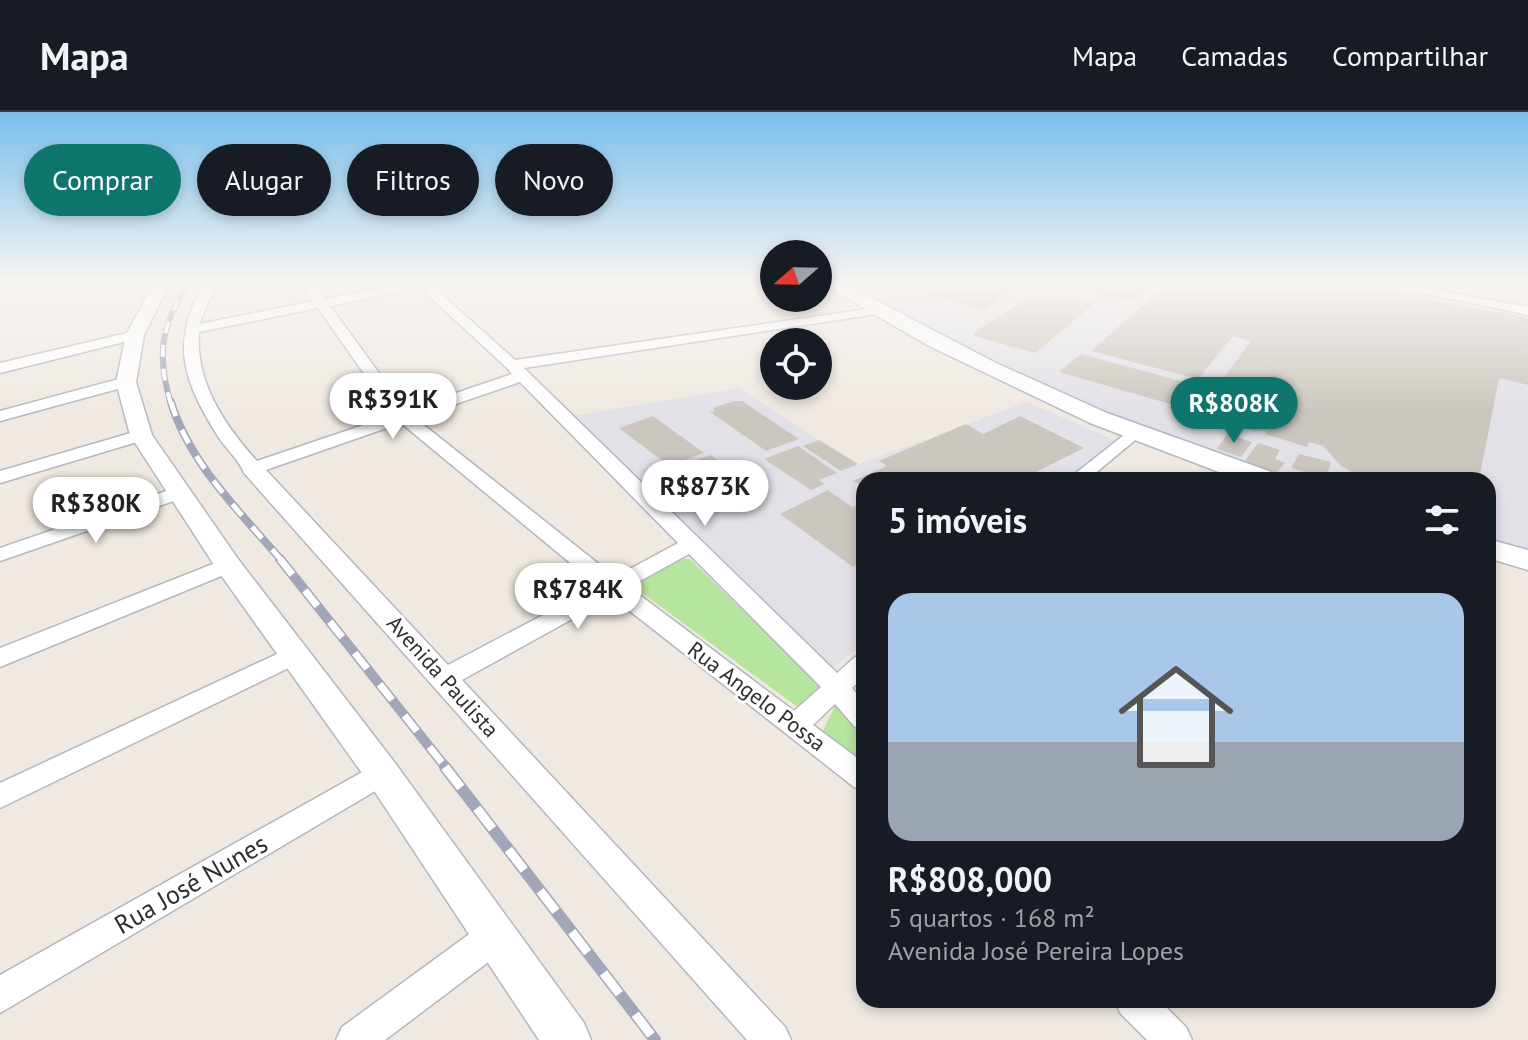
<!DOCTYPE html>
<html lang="pt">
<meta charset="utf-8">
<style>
:root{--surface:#171b24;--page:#20242c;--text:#f1f3f6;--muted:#9ea1a6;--line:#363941;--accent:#0f766e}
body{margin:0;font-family:"PT Sans",sans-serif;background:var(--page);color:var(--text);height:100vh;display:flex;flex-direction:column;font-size:30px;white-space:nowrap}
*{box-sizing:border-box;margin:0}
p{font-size:26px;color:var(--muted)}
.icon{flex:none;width:44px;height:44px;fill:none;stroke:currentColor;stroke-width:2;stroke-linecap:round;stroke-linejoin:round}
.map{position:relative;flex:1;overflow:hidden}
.panel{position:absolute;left:856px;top:360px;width:640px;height:536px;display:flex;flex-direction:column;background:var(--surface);border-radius:24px;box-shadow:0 4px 12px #0003}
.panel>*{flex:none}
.banner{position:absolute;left:24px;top:32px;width:712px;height:72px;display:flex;gap:16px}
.needle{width:52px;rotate:250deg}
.buttons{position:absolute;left:760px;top:128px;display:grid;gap:16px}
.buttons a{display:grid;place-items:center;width:72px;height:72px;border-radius:50%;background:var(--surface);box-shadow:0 4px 12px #0003;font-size:40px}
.price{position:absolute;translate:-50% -68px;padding:0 18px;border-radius:28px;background:#fff;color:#222;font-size:26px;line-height:52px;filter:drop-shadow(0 2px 4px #0008)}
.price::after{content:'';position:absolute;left:50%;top:48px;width:24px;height:18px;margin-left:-12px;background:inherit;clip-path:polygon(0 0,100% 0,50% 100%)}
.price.selected{background:var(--accent);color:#fff}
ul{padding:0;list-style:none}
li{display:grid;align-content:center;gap:16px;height:424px;padding:0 32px}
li+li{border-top:2px solid var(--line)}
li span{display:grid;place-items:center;height:248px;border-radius:24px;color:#555}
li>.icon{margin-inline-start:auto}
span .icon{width:144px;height:144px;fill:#fffc;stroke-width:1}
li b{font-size:34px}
h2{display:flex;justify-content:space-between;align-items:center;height:96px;padding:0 32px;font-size:34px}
.chip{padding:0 28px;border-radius:36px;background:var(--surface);box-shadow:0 4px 12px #0003;font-size:28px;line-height:72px}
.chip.selected{background:var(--accent);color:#fff}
header{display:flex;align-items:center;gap:48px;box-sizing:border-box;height:112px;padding:0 40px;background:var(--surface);border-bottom:2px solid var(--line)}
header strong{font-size:38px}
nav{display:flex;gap:44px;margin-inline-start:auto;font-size:28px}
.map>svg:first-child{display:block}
</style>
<header>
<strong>Mapa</strong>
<nav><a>Mapa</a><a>Camadas</a><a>Compartilhar</a></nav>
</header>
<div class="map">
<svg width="1528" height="928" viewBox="0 0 1528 928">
<rect width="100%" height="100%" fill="#efe9e1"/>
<path fill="#e3e1e8" d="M840,171H1358L1528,203V438L1488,426V368H1295L1216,344L1113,305L929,221Z
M739,276L857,353L1027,290L1114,328L1065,368H864V531L831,558L571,304Z"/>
<path fill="#b6e59e" d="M682,447H690L820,574C818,588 810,593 796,594L641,480L638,474L642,467Z
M836,592L864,623V659L821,622Z"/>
<path fill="#cbc7bf" d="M938,171H1005L1018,174L983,198L920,181Z
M1053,171H1155L1131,190Z
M1168,171H1345L1528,206V273L1499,266L1479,368L1437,365L1436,368H1374L1357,363L1341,354L1323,334L1309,330L1307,335L1265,322L1266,319H1255L1196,302L1251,229L1233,224L1198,267L1091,239Z
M1054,182L1094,192L1035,241L974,224V220L1033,183L1048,187Z
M1081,242L1188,271L1170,292L1059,260Z
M734,289H742L799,327L766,339L710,300L715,299L713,296Z
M653,304L704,341L669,354L619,316Z
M1020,304L1084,336L1020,368H864V376L853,369L887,354L879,349L966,312L983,322Z
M1227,322L1252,330L1241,345L1217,337Z
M819,328L858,352L841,359L803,334Z
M1258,331L1280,338L1275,347L1285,351L1277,360L1244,350Z
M798,334L837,361L819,368L825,372L811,378L764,347Z
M1299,342L1331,350L1326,366L1291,356Z
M711,343L740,366L718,374L690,350Z
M828,378L852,395L864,392V449L853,455L780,402Z"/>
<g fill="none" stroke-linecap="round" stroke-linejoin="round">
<defs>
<path id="minor" d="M205,171H217L199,212L313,189L301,171H313L325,187L405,171H429L515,248L882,195V201L877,202L524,256L837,561L855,545L864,542V565L852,576L864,590V618L855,615L835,592L813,613L864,651V679L854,675L612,485L462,568L785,915L791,928H747L244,361C240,349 227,338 219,326C183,269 169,230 205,171ZM419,175L507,256L512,262L406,298L330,194ZM318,196L393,303L257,349C225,314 195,270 199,220ZM520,270L678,431L615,465L415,306ZM401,311L598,474L448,553L266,358ZM689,442L821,575L794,599L629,475Z
M1375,171H1399L1528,195V203Z
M135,219L142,223L140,226L0,261V251Z
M126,265L132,267V273L0,309V299Z
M1134,315L1143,320L1140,324L1087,368H1067Z
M141,318L147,319V327L0,371V359Z
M178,375L185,377L188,381L185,385L0,449V436Z
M228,446L239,453L236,458L0,555V536Z
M294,534L303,537L306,543L303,549L0,696V671Z
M382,649L392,653L396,661L392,669L0,901V863Z
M495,808L507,812L512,824L507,836L385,928H336L342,915L483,812Z
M1115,888H1159L1186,915L1192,928H1147L1120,901Z"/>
<path id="tertiary" d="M154,171H170L144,223L136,270L152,323L238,447L395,651L584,911L591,928H539L369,671L218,459L130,323L116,270L126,223Z"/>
<path id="secondary" d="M821,171H843L996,251L1107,301L1277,362L1281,368H1240L1090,311L927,233Z
M1488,427L1528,438V458L1488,446Z"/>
</defs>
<use href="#minor" stroke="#b4b7c1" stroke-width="3"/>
<use href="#tertiary" stroke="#b4b7c1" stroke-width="3"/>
<use href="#secondary" stroke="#b4b7c1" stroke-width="3"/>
<use href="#minor" fill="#fff" fill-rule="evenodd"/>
<use href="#tertiary" fill="#fff" fill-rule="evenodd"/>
<use href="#secondary" fill="#fff" fill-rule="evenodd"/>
<defs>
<path id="rail-far3" d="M171,292C156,242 161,215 188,171"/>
<path id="rail-far2" d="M171,290C189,351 241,401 282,449"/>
<path id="rail-far1" d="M280,447L447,657"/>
<path id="rail" d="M445,655L655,928"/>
</defs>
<use href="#rail-far3" stroke="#a3a6b8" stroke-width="6"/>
<use href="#rail-far2" stroke="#a3a6b8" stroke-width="8"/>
<use href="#rail-far1" stroke="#a3a6b8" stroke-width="10"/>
<use href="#rail" stroke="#a3a6b8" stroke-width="12"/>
<use href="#rail-far3" stroke="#fff" stroke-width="4" stroke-dasharray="12" stroke-linecap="butt"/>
<use href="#rail-far2" stroke="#fff" stroke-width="5" stroke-dasharray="15" stroke-linecap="butt"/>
<use href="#rail-far1" stroke="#fff" stroke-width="7" stroke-dasharray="20" stroke-linecap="butt"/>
<use href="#rail" stroke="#fff" stroke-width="9" stroke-dasharray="26" stroke-linecap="butt"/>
</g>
<linearGradient id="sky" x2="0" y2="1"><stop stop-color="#7abfeb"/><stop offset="0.57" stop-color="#f8f5f2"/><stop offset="1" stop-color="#f8f5f2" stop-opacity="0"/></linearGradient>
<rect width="1528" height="301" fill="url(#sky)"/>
<g text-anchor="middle" stroke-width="6" stroke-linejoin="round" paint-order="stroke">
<g font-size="22" fill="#2e2e2e" stroke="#fff">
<text transform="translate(443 564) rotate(48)" y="8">Avenida Paulista</text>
<text transform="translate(757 584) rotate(37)" y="8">Rua Angelo Possa</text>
</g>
<g font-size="26" fill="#2e2e2e" stroke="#fff">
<text transform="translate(191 772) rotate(-30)" y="9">Rua José Nunes</text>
</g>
</g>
</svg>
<div class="buttons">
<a><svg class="needle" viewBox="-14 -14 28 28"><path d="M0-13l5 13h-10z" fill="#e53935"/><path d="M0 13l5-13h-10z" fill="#9ea1a6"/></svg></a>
<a><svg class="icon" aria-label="locate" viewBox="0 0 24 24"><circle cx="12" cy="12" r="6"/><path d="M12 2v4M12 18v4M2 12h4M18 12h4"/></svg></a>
</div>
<b class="price" style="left:393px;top:329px">R$391K</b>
<b class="price selected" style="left:1234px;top:333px">R$808K</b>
<b class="price" style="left:705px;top:416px">R$873K</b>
<b class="price" style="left:96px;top:433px">R$380K</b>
<b class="price" style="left:578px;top:519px">R$784K</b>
<div class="banner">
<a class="chip selected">Comprar</a>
<a class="chip">Alugar</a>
<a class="chip">Filtros</a>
<a class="chip">Novo</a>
</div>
<section class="panel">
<h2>5 imóveis<svg class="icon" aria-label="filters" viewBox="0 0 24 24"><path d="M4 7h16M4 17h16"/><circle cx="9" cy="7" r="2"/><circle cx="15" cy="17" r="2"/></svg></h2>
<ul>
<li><span style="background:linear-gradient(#a9c7e8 60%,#9aa5b1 0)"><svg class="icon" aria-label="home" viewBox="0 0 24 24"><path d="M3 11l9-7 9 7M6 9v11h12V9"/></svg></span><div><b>R$808,000</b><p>5 quartos · 168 m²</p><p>Avenida José Pereira Lopes</p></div></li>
</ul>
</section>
</div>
